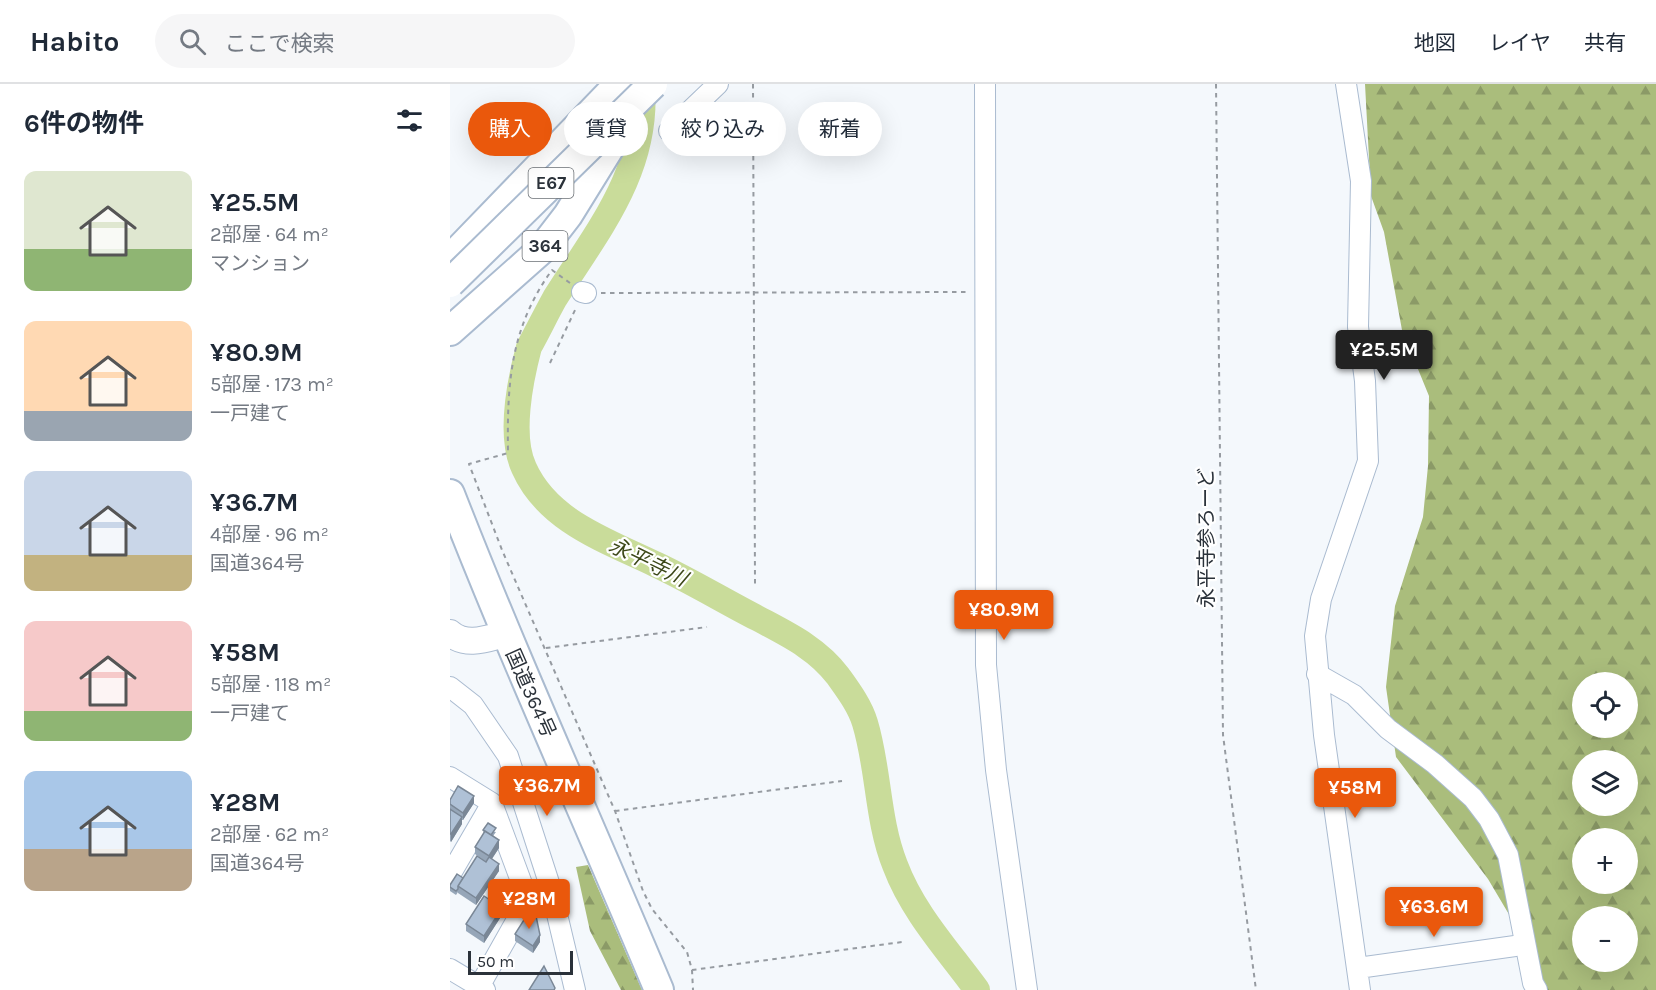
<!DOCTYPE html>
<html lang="ja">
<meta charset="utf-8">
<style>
:root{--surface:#fff;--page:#f6f6f7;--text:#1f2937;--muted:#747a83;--line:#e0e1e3;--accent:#ea580c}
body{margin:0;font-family:Karla,"Noto Sans JP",sans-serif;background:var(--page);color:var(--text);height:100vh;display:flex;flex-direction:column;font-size:22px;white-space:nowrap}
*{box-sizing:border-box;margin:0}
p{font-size:20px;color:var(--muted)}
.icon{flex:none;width:33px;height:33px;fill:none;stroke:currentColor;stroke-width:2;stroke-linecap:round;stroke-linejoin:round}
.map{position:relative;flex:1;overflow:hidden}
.side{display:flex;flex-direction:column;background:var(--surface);width:450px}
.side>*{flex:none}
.guide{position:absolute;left:18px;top:18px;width:570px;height:54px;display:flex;gap:12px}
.buttons{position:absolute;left:1122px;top:588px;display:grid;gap:12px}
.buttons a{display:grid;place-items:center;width:66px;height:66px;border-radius:50%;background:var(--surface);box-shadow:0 6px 24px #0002;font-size:30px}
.scale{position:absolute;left:18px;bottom:15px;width:105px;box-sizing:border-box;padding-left:6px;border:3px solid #2b323a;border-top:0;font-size:16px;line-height:21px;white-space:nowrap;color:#2b323a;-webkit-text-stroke:4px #fff;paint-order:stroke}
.price{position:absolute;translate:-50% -51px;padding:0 14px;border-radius:6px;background:var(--accent);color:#fff;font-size:20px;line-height:39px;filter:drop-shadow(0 2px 3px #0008)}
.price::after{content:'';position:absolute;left:50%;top:36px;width:18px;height:14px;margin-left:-9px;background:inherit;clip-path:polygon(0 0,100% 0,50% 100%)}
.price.current{background:#222;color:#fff}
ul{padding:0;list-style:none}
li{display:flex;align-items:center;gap:18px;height:150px;padding:0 24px}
li span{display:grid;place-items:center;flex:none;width:168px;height:120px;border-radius:12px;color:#555}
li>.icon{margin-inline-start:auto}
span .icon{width:72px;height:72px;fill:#fffc;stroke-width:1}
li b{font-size:26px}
h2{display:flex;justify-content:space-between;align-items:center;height:72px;padding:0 24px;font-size:26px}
.chip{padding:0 21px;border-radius:27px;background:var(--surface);box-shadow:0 6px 24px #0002;font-size:21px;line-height:54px}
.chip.current{background:var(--accent);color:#fff}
header{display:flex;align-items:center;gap:36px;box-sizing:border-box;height:84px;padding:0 30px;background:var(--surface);border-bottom:2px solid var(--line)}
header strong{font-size:28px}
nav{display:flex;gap:33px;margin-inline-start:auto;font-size:21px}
.search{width:420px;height:54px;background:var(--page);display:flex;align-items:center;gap:15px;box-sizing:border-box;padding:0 21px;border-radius:33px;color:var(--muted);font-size:22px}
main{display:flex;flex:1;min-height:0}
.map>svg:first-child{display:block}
</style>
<header>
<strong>Habito</strong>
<div class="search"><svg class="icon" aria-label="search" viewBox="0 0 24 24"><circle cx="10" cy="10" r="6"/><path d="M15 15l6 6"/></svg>ここで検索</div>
<nav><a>地図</a><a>レイヤ</a><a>共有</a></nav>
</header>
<main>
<section class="side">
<h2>6件の物件<svg class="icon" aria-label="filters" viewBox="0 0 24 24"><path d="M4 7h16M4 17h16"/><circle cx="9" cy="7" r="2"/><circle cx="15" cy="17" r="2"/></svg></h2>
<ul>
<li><span style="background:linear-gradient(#dfe7d0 65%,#8fb573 0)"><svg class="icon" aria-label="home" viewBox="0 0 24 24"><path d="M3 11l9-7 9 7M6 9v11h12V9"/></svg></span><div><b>¥25.5M</b><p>2部屋 · 64 m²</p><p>マンション</p></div></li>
<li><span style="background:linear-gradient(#ffd9b3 75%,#9aa5b1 0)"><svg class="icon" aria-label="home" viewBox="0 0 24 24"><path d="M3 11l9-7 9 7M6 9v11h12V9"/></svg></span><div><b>¥80.9M</b><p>5部屋 · 173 m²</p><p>一戸建て</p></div></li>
<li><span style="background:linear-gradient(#c9d6e8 70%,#c2b280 0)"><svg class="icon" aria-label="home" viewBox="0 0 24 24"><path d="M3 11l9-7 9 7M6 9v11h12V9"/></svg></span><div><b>¥36.7M</b><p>4部屋 · 96 m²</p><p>国道364号</p></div></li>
<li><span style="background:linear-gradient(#f6c9c9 75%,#8fb573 0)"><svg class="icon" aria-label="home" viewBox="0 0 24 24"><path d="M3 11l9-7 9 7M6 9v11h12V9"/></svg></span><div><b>¥58M</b><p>5部屋 · 118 m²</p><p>一戸建て</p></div></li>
<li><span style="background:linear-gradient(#a9c7e8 65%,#b9a48a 0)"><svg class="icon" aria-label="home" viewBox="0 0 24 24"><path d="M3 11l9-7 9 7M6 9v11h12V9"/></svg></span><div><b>¥28M</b><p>2部屋 · 62 m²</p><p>国道364号</p></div></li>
</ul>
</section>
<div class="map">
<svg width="1206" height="906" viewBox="0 0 1206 906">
<defs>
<pattern id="forest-firs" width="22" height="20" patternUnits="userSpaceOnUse" patternTransform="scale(1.5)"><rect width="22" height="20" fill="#aabd7c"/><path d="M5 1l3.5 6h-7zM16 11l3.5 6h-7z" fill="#8b9a67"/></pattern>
</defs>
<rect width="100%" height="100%" fill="#f4f8fc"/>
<path fill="url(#forest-firs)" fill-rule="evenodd" d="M915,0H1206V906H1082L1070,849L1038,795L946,673L936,603L945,522L973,433L978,382L979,312L952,246L934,148L921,112ZM1132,598H1178V644H1132ZM1132,676H1178V722H1132ZM1132,754H1178V800H1132ZM1132,832H1178V878H1132Z
M138,781L192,906H171L140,847L126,783Z"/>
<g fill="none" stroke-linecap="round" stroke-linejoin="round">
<path stroke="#c9dc9a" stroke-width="26" d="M192,0C199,86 148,146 105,214C96,230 88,247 79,263C70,297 59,352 74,384C98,438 158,457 207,481C241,497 274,517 307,534C337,550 367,564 388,592C398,606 410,622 415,639C429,685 427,736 445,781C463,829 498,866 527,906"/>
<defs>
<path id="minor" d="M535,0L536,581L546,686L577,906
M896,0L911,97L908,243L915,297L918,377L871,515L865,552L874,651L910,906
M219,47L268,0
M132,208L136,209
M867,590L904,611L938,645L985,680L1023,714L1039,735L1058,771L1083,899L1087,906
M0,603L23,621L58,672L101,805L125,906
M0,693L42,719L0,791
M908,884L1065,862
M0,885L35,906
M29,903L78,816L42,719"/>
<path id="major" d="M0,549C16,563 36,555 55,550"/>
<path id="highway" d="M0,175L169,0
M0,247L91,166L118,131L178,34
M0,410C65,577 140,741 209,906"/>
</defs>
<use href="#minor" stroke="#aabbd0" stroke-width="22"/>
<use href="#major" stroke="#aabbd0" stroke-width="28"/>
<use href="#highway" stroke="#aabbd0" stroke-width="32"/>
<path stroke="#969ba1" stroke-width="2" stroke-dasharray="4.5 4.5" stroke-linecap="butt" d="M303,0L305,501
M766,0L773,651L806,906
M120,199L102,186C60,244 57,300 58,369L19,380L52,466L165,727L193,807L202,825L237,868L242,886L243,906
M151,209L520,208
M100,279L126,224
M96,564L257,543
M165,727L392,697
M242,886L452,858"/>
<use href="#minor" stroke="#fff" stroke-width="20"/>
<use href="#major" stroke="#fff" stroke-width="26"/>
<use href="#highway" stroke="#fff" stroke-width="28"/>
<defs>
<path id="highway-bridge" d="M0,199L203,0"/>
</defs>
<use href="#highway-bridge" stroke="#aabbd0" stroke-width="32" stroke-linecap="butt"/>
<use href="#highway-bridge" stroke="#fff" stroke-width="28"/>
</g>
<path fill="#96a6b8" d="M0,716L24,719L13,736H12V740L1,758L0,757Z
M33,746L46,748L43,752L49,764L42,775L49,787L26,821L8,809V808L6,811L0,807V801L13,794L36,778L25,770V763L34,750Z
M52,831L34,859L16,847V840Z
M65,850L90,858L83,869L65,857Z"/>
<path fill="#7a8796" d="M24,712V719L13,736V729Z
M12,733V740L1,758V750Z
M49,756V764L39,779V772Z
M49,780V787L26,821V814Z
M52,824V831L34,859V852Z
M90,851V858L83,869V862Z"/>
<path fill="#afc1d6" stroke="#7a8796" stroke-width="1.5" d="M8,702L24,712L13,729L0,720V716Z
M0,725L12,733L1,750H0Z
M38,739L46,744L41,751L33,746Z
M35,747L49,756L39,772L25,763Z
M27,772L36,778L39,773L49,780L26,814L8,802Z
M7,790L13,794L8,802V805L6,807L0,803V801Z
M34,812L52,824L34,852L16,840Z
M79,828L86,832L90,851L83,862L65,850Z
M94,882L105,904L104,906H79Z"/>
<g text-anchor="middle" stroke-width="4.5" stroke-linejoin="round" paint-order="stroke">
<g fill="#fff" stroke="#6b7075" stroke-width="1.5">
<rect x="78.5" y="84" width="45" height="30" rx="4.5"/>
<rect x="72.5" y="147" width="45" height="30" rx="4.5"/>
</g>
<g font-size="18" font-weight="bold" fill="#2b323a">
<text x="101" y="105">E67</text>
<text x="95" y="168">364</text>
</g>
<g font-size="20" fill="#2b323a" stroke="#fff">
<text transform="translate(756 454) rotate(-90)" y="7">永平寺参ろーど</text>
<text transform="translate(81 609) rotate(66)" y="7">国道364号</text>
</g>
<g font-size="21" font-style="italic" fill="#3d4819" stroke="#fff">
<text transform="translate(198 478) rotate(26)" y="7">永平寺川</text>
</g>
</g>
</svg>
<div class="buttons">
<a><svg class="icon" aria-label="locate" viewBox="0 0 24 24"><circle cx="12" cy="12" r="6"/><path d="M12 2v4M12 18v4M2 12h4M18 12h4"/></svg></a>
<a><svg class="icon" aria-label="layers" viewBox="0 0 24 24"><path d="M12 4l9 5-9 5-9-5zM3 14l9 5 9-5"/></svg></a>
<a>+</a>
<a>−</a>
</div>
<div class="scale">50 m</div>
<b class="price current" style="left:934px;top:297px">¥25.5M</b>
<b class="price" style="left:554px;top:557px">¥80.9M</b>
<b class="price" style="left:97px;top:733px">¥36.7M</b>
<b class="price" style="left:905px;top:735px">¥58M</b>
<b class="price" style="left:79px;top:846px">¥28M</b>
<b class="price" style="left:984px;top:854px">¥63.6M</b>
<div class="guide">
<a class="chip current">購入</a>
<a class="chip">賃貸</a>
<a class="chip">絞り込み</a>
<a class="chip">新着</a>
</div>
</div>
</main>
